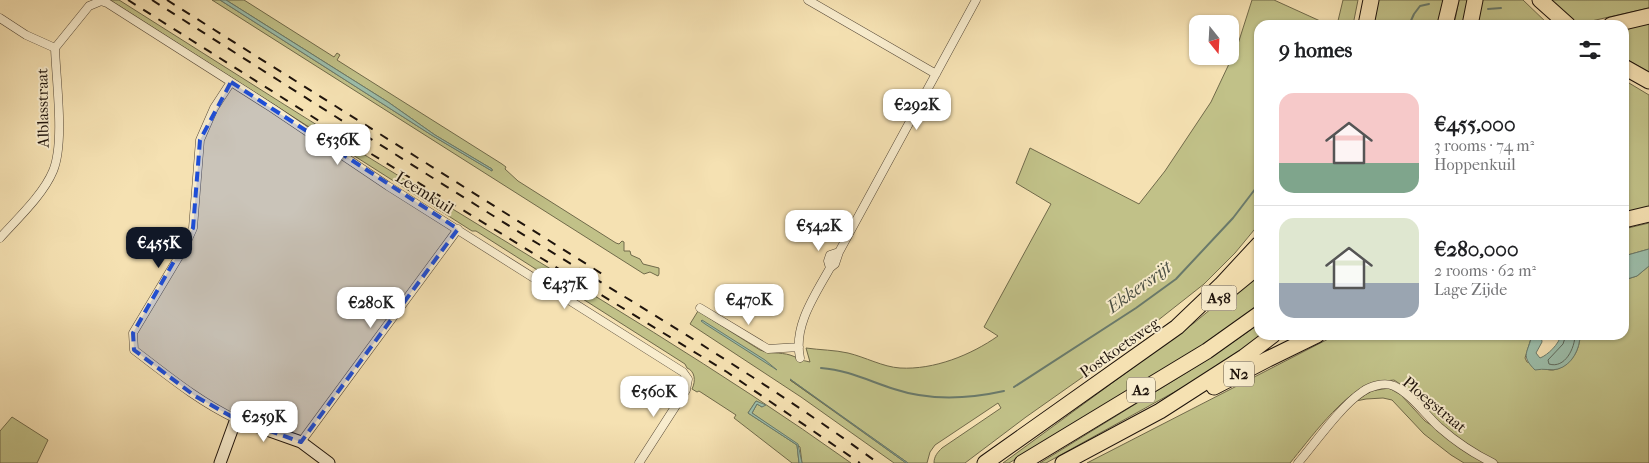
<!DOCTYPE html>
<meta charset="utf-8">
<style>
:root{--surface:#fff;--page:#f2f2f2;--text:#202124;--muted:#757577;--line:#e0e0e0;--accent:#111827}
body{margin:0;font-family:"IM FELL French Canon",serif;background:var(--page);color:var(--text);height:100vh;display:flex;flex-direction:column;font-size:19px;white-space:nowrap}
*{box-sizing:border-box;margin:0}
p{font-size:16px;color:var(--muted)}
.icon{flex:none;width:28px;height:28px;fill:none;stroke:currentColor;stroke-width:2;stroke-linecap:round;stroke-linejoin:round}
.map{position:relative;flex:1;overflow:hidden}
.panel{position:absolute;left:1254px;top:20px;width:375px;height:320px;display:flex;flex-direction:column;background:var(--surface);border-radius:15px;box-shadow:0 1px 4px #0004}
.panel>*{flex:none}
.needle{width:32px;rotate:162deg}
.controls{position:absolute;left:1189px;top:15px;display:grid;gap:10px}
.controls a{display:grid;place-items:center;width:50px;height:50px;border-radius:10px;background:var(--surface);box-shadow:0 1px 4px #0004;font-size:25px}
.price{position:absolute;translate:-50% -42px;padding:0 11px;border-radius:10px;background:#fff;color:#222;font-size:16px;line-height:32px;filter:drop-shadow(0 1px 2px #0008)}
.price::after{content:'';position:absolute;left:50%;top:30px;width:15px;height:11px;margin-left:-8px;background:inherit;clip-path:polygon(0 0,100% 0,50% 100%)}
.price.on{background:var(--accent);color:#fff}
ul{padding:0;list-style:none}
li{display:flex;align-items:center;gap:15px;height:125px;padding:0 25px}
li+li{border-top:1px solid var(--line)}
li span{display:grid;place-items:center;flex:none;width:140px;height:100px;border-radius:15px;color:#555}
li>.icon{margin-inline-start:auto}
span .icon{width:60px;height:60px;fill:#fffc;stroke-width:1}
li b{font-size:21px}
h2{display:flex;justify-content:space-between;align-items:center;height:60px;padding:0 25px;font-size:21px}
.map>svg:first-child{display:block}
</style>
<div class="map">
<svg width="1649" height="463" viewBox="0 0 1649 463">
<rect width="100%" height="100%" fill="#f5e1b2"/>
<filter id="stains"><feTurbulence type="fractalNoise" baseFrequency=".004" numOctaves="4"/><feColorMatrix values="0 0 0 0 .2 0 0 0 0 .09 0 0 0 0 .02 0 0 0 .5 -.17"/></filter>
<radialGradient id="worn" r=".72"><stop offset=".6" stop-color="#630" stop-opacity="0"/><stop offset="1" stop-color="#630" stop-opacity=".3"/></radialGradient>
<path fill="#c1c188" stroke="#706a4a" d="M110,0H119C230,70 339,140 451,208C586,291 722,371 851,463H802L800,447L752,413L757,404L762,407L765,404L763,405L756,401L748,413L797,445L799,463H792L734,418L736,415L699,391L697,392L692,389C696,381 695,371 687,368L685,364L476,231H472Z
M212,0H220L433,136L492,171V169L435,135L388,102L226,0H244L334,57L337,53L340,55L337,60L502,164L506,167L505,169L518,181L616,243L619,244L622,241L624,242V251H630L631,255L640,259L643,264L659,268V274L658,276L650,272L644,274Z
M1252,0H1274L1329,25H1259V224L1235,253L1204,284L1114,355L1026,417L965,463H934C934,456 938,452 942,448L1001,408L998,403L935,445L930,452L927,463H908L790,380L906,463H894L801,397L690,324L698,311L760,350C770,354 780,352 790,355C797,357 802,361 810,362L806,348C820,350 835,350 848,353C865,357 883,367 900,368C934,370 971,355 998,336L984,327L1051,204L1016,183L1030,148L1139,204L1165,171L1211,102L1237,47Z
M1343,0H1358L1353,25H1337Z
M1377,0H1444L1439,25H1372Z
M1459,0H1472L1466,25H1454Z
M1480,0H1523L1549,25H1475Z
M1551,0H1649V8L1578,24Z
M1649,23V72L1624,58V28Z
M1624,80L1649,95V208L1624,215Z
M1649,223V249L1624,256V229Z
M1649,266V463H1499L1489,458L1461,440L1441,425L1406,388L1394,380C1387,381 1378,381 1371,384C1343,393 1309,440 1290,463H1087L1336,335H1532L1525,358L1527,362C1534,364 1546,371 1553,370C1570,367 1580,351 1580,335H1624V280L1637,276Z
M1259,269V307L1204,346L1009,463H1003L1194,323Z
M1259,324V335H1265L1214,370L1046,463H1040L1210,358Z
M1389,388L1401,395L1425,421L1488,463H1464L1451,455L1424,434L1392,400L1383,398L1366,399L1356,401L1371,391Z
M12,417L48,440L37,463H0V431Z"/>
<path fill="#9cbeab" stroke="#6a7a6b" d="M220,0H226L388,102L435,135L492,169V171L433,136Z
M1649,249V266L1637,276L1624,280V256Z
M702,320L765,360L777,370L705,324L701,321Z
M1532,335H1541L1542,342L1536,353L1540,358C1548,355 1559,344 1561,335H1580C1580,349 1572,365 1558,369C1552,371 1544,368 1535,370C1520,355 1528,353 1532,335Z
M790,379L908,463H906Z
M756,401L766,405L762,407L757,404L752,413L798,444L802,463H799L797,445L748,413Z"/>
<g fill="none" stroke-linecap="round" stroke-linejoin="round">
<path stroke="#5e695c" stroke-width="1" d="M1566,335L1563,344L1548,360L1549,364C1565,369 1575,348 1575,335"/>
<path stroke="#6a7a6b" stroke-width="2" d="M1488,9L1501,8
M1409,25L1414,14L1420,6L1429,4
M821,368C848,370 869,381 894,389C930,401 968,399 1004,391
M1014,387L1136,308L1176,279L1233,218L1259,184"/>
<defs>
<path id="street" d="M808,0L936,74
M0,18L26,35L55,48
M55,48L89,6L101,1L107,3L272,108L388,186L683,372L688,379L686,390L639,463
M231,82L214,108L200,140L193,228L184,248L133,333L134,350C167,375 198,401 236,419
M0,238C17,219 43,195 53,171C65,143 56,80 55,48
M830,268L828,261L830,255L839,252
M700,308L768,349L799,347
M800,358C793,326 815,295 830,268L835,264L839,252L976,0
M301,442L458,229
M1298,463C1315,443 1341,406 1362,392C1370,386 1384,382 1394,386C1410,393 1426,415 1439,427C1455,441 1474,454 1493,463"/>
<path id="secondary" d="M220,463L236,419L301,442L329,463"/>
<path id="highway" d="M1540,0L1568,25
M1366,25L1371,0
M1445,25L1451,0
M1470,25L1475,0
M1611,25L1649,16
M1624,67L1649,81
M1624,220L1649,214
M1221,297L1259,266
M1214,387L1268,359L1317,335
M985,463L1177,327L1221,285L1259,244
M1022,463L1207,351L1259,314
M1063,463L1160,411L1244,357L1273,335"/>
</defs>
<use href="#street" stroke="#544736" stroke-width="9"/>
<use href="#secondary" stroke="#1f140c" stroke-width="13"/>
<use href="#highway" stroke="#1f140c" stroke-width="17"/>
<use href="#street" stroke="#f8eccd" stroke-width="8"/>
<use href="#secondary" stroke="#f8eccd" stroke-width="11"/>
<use href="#highway" stroke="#f5e1b2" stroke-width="15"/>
<path stroke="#1f140c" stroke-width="2" stroke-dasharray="9 9" stroke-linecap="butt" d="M128,0L373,155L727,372L860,463
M152,0C278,80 405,161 532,240C649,312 767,382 878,463
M167,0L607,277"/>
</g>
<path fill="#1d4ed8" fill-opacity="0.2" stroke="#1d4ed8" stroke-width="4" stroke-dasharray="10 6" stroke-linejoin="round" d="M231,82L458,229L301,442L236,419L195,396L134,350L133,333L193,228L200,140Z"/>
<g text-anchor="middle" stroke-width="4" stroke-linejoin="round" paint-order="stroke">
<g fill="#f8eccd" stroke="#605546" stroke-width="1">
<rect x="1201.5" y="285.5" width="35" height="25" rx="4"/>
<rect x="1224" y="361.5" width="30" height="25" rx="4"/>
<rect x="1127" y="377.5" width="28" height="25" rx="4"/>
</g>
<g font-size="15" font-weight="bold" fill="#1f140c">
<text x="1219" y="303">A58</text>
<text x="1239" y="379">N2</text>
<text x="1141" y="395">A2</text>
</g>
<g font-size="16" fill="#1f140c" stroke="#f8eccd">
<text transform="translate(42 108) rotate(-91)" y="6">Alblasstraat</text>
<text transform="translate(425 192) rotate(32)" y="6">Leemkuil</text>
<text transform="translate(1119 347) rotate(-35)" y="6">Postkoetsweg</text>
<text transform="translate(1435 404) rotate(40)" y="6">Ploegstraat</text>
</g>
<g font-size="18" font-style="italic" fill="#4b5044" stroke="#f8eccd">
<text transform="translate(1139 287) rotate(-36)" y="6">Ekkersrijt</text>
</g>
</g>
<rect width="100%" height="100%" filter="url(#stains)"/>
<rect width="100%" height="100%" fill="url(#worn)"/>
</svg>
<div class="controls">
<a><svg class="needle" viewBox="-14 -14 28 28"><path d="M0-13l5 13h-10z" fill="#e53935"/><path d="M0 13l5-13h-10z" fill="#757577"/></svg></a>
</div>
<b class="price" style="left:917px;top:131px">€292K</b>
<b class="price" style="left:338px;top:166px">€536K</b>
<b class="price" style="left:819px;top:252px">€542K</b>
<b class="price on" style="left:159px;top:269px">€455K</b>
<b class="price" style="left:565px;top:310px">€437K</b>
<b class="price" style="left:749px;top:326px">€470K</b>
<b class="price" style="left:371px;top:329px">€280K</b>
<b class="price" style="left:654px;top:418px">€560K</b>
<b class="price" style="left:264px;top:443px">€259K</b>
<section class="panel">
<h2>9 homes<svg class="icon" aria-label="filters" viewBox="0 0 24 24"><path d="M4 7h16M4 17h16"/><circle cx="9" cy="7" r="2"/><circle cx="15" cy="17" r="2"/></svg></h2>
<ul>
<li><span style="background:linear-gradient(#f6c9c9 70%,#7fa58c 0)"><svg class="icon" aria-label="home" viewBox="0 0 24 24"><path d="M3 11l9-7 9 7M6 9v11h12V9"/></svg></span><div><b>€455,000</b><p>3 rooms · 74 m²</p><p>Hoppenkuil</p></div></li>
<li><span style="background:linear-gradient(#dfe7d0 65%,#9aa5b1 0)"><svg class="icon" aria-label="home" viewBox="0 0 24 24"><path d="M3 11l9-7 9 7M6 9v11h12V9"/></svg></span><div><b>€280,000</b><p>2 rooms · 62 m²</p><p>Lage Zijde</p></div></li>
</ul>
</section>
</div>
